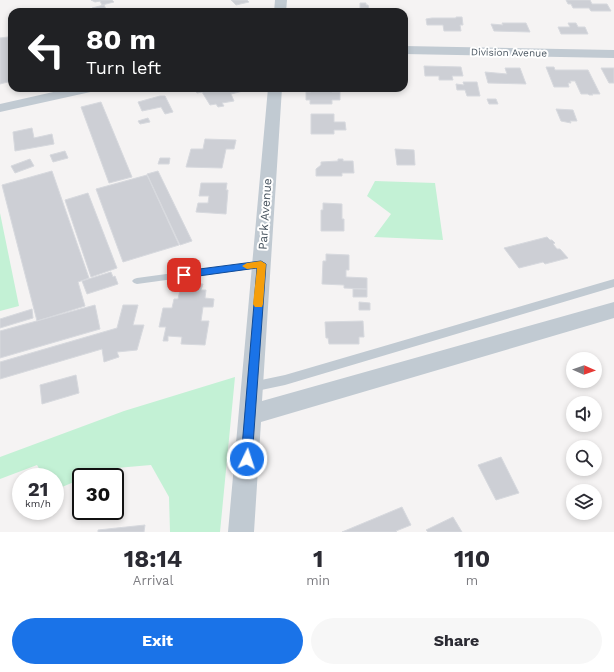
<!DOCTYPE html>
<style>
:root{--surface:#fff;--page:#f7f7f7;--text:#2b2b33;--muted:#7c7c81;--accent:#1a73e8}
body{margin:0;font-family:"Work Sans",sans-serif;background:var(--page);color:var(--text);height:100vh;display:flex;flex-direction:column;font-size:15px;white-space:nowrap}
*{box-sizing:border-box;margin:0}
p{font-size:13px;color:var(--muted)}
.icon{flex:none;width:22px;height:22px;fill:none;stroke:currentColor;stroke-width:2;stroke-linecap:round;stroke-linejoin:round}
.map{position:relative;height:532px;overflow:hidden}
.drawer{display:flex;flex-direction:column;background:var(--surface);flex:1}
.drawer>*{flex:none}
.banner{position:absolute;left:8px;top:8px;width:400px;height:84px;border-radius:12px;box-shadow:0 2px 6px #0003;background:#202124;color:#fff;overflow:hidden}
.needle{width:26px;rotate:92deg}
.controls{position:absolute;left:566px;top:352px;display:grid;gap:8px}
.controls a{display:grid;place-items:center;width:36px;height:36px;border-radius:50%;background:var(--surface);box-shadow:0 2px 6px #0003;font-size:20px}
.speed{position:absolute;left:12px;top:468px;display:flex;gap:8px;font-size:20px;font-weight:700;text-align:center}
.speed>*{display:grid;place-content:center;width:52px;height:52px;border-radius:50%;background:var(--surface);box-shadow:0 2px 6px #0003;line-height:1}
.speed small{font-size:10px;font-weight:400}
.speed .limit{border:2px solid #111;border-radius:6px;background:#fff;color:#111}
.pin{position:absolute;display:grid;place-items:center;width:34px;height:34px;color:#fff;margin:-17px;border-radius:8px;box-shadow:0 2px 6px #0006}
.me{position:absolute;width:44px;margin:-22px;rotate:4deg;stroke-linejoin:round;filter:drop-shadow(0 0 3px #0008)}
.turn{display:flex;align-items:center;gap:14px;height:84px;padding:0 12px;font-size:18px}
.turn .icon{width:52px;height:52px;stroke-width:2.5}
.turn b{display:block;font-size:28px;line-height:34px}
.eta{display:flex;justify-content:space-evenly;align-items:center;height:68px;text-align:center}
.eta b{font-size:24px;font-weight:700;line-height:28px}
.cta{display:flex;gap:8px;margin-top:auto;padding:8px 12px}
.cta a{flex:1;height:46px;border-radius:24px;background:var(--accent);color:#fff;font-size:16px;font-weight:700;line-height:46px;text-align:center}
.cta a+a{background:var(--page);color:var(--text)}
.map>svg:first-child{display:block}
.green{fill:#c3f1d5}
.building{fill:#cdcfd5;stroke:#d7d9de}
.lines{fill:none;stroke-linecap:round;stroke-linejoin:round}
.lane{fill:#c1cad2;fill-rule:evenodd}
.street{fill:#c1cad2;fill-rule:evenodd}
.route{fill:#1a73e8;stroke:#114b97}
.slow{fill:#f59e0b}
.labels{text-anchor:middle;stroke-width:4;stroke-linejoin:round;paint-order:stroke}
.far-street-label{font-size:10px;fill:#4a5661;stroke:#fff}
.street-label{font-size:12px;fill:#4a5661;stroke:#fff}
</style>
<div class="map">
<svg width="614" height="532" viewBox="0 0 614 532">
<rect width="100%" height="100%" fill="#f5f3f3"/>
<!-- green -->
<path class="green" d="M 375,181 L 435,183 L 443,240 L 374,237 L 391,214 L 367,196 Z
M 0,213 L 19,306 L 0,311 Z
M 235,377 L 220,532 L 170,532 L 169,497 L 151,465 L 105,469 L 85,477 L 81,477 L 81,479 L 55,490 L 55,477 L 44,477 L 37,465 L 0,479 L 0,457 L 124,411 Z"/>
<!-- building -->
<path class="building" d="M 91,0 L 112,0 L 114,2 L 102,5 L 100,1 L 95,2 Z
M 231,0 L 247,0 L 249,2 L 236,5 Z
M 566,0 L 590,0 L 592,4 L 607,4 L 611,11 L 591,11 L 589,8 L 573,8 L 571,4 L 568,4 Z
M 360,3 L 366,3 L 366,5 L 368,5 L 369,9 L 360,9 Z
M 104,5 L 107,11 L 94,12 L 92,8 Z
M 456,17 L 462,17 L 463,25 L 460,25 L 461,31 L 444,31 L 443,25 L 427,25 L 426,19 L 432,18 L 456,18 Z
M 502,23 L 526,23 L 530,32 L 494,31 L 491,24 L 503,25 Z
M 568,23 L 576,23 L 578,27 L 585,27 L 588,34 L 561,34 L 558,27 L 570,27 Z
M 8,37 L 12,54 L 12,81 L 0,84 L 0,38 Z
M 424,66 L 461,67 L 463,76 L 452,76 L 453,80 L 439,80 L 439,76 L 425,76 Z
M 546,67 L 554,67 L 555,70 L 588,70 L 600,94 L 592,94 L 593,95 L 589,95 L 588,94 L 581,94 L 575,81 L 570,81 L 571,83 L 568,83 L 569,87 L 554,87 Z
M 505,68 L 520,68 L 526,84 L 488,83 L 485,72 L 507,74 Z
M 601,68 L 614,68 L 614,83 L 609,83 Z
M 463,82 L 477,82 L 480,96 L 467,96 L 465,90 L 457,90 L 456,84 L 464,85 Z
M 194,88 L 241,88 L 243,91 L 231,94 L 234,101 L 222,103 L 224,106 L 218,107 L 216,104 L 210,105 L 202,92 L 197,93 Z
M 311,88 L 332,88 L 332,92 L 340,92 L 340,100 L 332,100 L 332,104 L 310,104 L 310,100 L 306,100 L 306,92 L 311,92 Z
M 160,96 L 165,96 L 173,112 L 165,114 L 161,107 L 142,111 L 138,102 Z
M 487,99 L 496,99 L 498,104 L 489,104 Z
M 101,102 L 132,177 L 109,183 L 81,107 Z
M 556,109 L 573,110 L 577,121 L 570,121 L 571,123 L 561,121 Z
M 311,114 L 334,114 L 334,122 L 345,122 L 346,130 L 334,130 L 334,134 L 311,134 Z
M 148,118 L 150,122 L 140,124 L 138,121 Z
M 32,128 L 34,138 L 52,134 L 54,144 L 15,151 L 13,132 Z
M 205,139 L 236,140 L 234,149 L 226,149 L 222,168 L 186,167 L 191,149 L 203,149 Z
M 395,149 L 414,150 L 415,165 L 397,165 Z
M 65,151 L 68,158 L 53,162 L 50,155 Z
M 160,158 L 170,158 L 169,164 L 158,164 Z
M 30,159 L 34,166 L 15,173 L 11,166 Z
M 338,159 L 343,159 L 343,161 L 353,161 L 354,173 L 342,173 L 342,176 L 316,176 L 316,169 L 321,165 L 321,162 L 338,161 Z
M 52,171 L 89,278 L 78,282 L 85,306 L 37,321 L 2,185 Z
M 158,171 L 192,241 L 180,245 L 147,174 Z
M 147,175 L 179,245 L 123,262 L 96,189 Z
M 201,183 L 227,183 L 226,190 L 228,190 L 226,214 L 196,212 L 198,203 L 208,203 L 209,196 L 199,196 Z
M 88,193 L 117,268 L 91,277 L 65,200 Z
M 323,203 L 342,204 L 342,219 L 344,219 L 344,231 L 321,231 L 321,210 L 323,210 Z
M 547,237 L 550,240 L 552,240 L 555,243 L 553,244 L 557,249 L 560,249 L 568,258 L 545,264 L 543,262 L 519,268 L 504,248 Z
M 326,254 L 349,255 L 349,270 L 346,270 L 346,277 L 367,278 L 367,289 L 344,288 L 344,285 L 322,284 L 323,261 L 326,261 Z
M 111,272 L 113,277 L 115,276 L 118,284 L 87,294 L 82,281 Z
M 184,283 L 203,284 L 201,290 L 206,290 L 205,298 L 214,299 L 213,307 L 203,307 L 201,321 L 209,321 L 205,345 L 181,344 L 182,337 L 168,336 L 168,341 L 163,341 L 166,327 L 159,327 L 163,308 L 172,308 L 174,299 L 178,299 L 180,290 L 183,290 Z
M 353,289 L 367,289 L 367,297 L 353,297 Z
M 359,302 L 370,303 L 370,310 L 359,310 Z
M 95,305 L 100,329 L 0,358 L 0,331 Z
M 123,305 L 138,305 L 133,325 L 144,325 L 137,350 L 117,352 L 119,357 L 104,362 L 102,349 L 0,379 L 0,362 L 117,328 Z
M 32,309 L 33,318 L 0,328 L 0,319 Z
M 363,321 L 364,337 L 359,337 L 359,344 L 329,344 L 328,338 L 326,338 L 325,322 Z
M 76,375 L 79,393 L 42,404 L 40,385 Z
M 501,457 L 519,493 L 496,500 L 478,465 Z
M 402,507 L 411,525 L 396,531 L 397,532 L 342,532 Z
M 453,517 L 462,532 L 428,532 L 426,530 Z
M 145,525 L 144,532 L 98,532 L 98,530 Z"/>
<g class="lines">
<!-- lane -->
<path class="lane" d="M 261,261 L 265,264 L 261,267 L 137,284 L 134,283 L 132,281 L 134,279 L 137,278 Z
M 614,279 L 614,287 L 285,385 L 252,392 L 248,390 L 247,387 L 248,384 L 252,382 L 285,375 Z"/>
<!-- street -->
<path class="street" d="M 275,0 L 287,0 L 286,12 L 274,12 Z
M 404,46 L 614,50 L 614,58 L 404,54 Z
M 71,88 L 97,88 L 95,91 L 0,112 L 0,104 Z
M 268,88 L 282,88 L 262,401 L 614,302 L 614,318 L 261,422 L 254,532 L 228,532 Z"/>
</g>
<!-- route -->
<path class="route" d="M 261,261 L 266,264 L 252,459 L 251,463 L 247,464 L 242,463 L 241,459 L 257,268 L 184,278 L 179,275 L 184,271 Z"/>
<!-- slow -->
<path class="slow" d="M 261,261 L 266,264 L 263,304 L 262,307 L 255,307 L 253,304 L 257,268 L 247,269 L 242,266 L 247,263 Z"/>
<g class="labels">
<!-- far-street labels -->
<g class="far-street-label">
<text transform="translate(509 52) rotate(1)" y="4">Division Avenue</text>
</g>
<!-- street labels -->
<g class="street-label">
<text transform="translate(265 214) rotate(-86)" y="4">Park Avenue</text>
</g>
</g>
</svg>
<div class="controls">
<a><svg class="needle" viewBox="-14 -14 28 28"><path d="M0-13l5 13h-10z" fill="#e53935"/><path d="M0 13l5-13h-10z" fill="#7c7c81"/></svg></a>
<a><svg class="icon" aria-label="sound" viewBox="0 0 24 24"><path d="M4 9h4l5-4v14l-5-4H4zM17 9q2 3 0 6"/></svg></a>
<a><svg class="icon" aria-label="search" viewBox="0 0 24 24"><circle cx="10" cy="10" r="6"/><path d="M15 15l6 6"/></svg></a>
<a><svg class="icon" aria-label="layers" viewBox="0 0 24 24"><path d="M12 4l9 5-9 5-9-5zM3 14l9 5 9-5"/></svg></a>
</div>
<div class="speed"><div>21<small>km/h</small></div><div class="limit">30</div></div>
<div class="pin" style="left:184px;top:275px;background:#d93025"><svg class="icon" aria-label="arrive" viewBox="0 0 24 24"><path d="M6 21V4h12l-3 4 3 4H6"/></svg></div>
<svg class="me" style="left:247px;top:459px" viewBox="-20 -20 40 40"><circle r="17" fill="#1a73e8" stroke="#fff" stroke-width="3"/><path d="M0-11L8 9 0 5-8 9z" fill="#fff"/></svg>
<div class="banner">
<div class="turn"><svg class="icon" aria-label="left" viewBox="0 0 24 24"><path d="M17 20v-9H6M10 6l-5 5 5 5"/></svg><div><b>80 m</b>Turn left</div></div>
</div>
</div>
<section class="drawer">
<div class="eta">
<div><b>18:14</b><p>Arrival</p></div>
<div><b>1</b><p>min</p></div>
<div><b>110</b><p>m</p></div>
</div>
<div class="cta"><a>Exit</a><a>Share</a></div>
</section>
